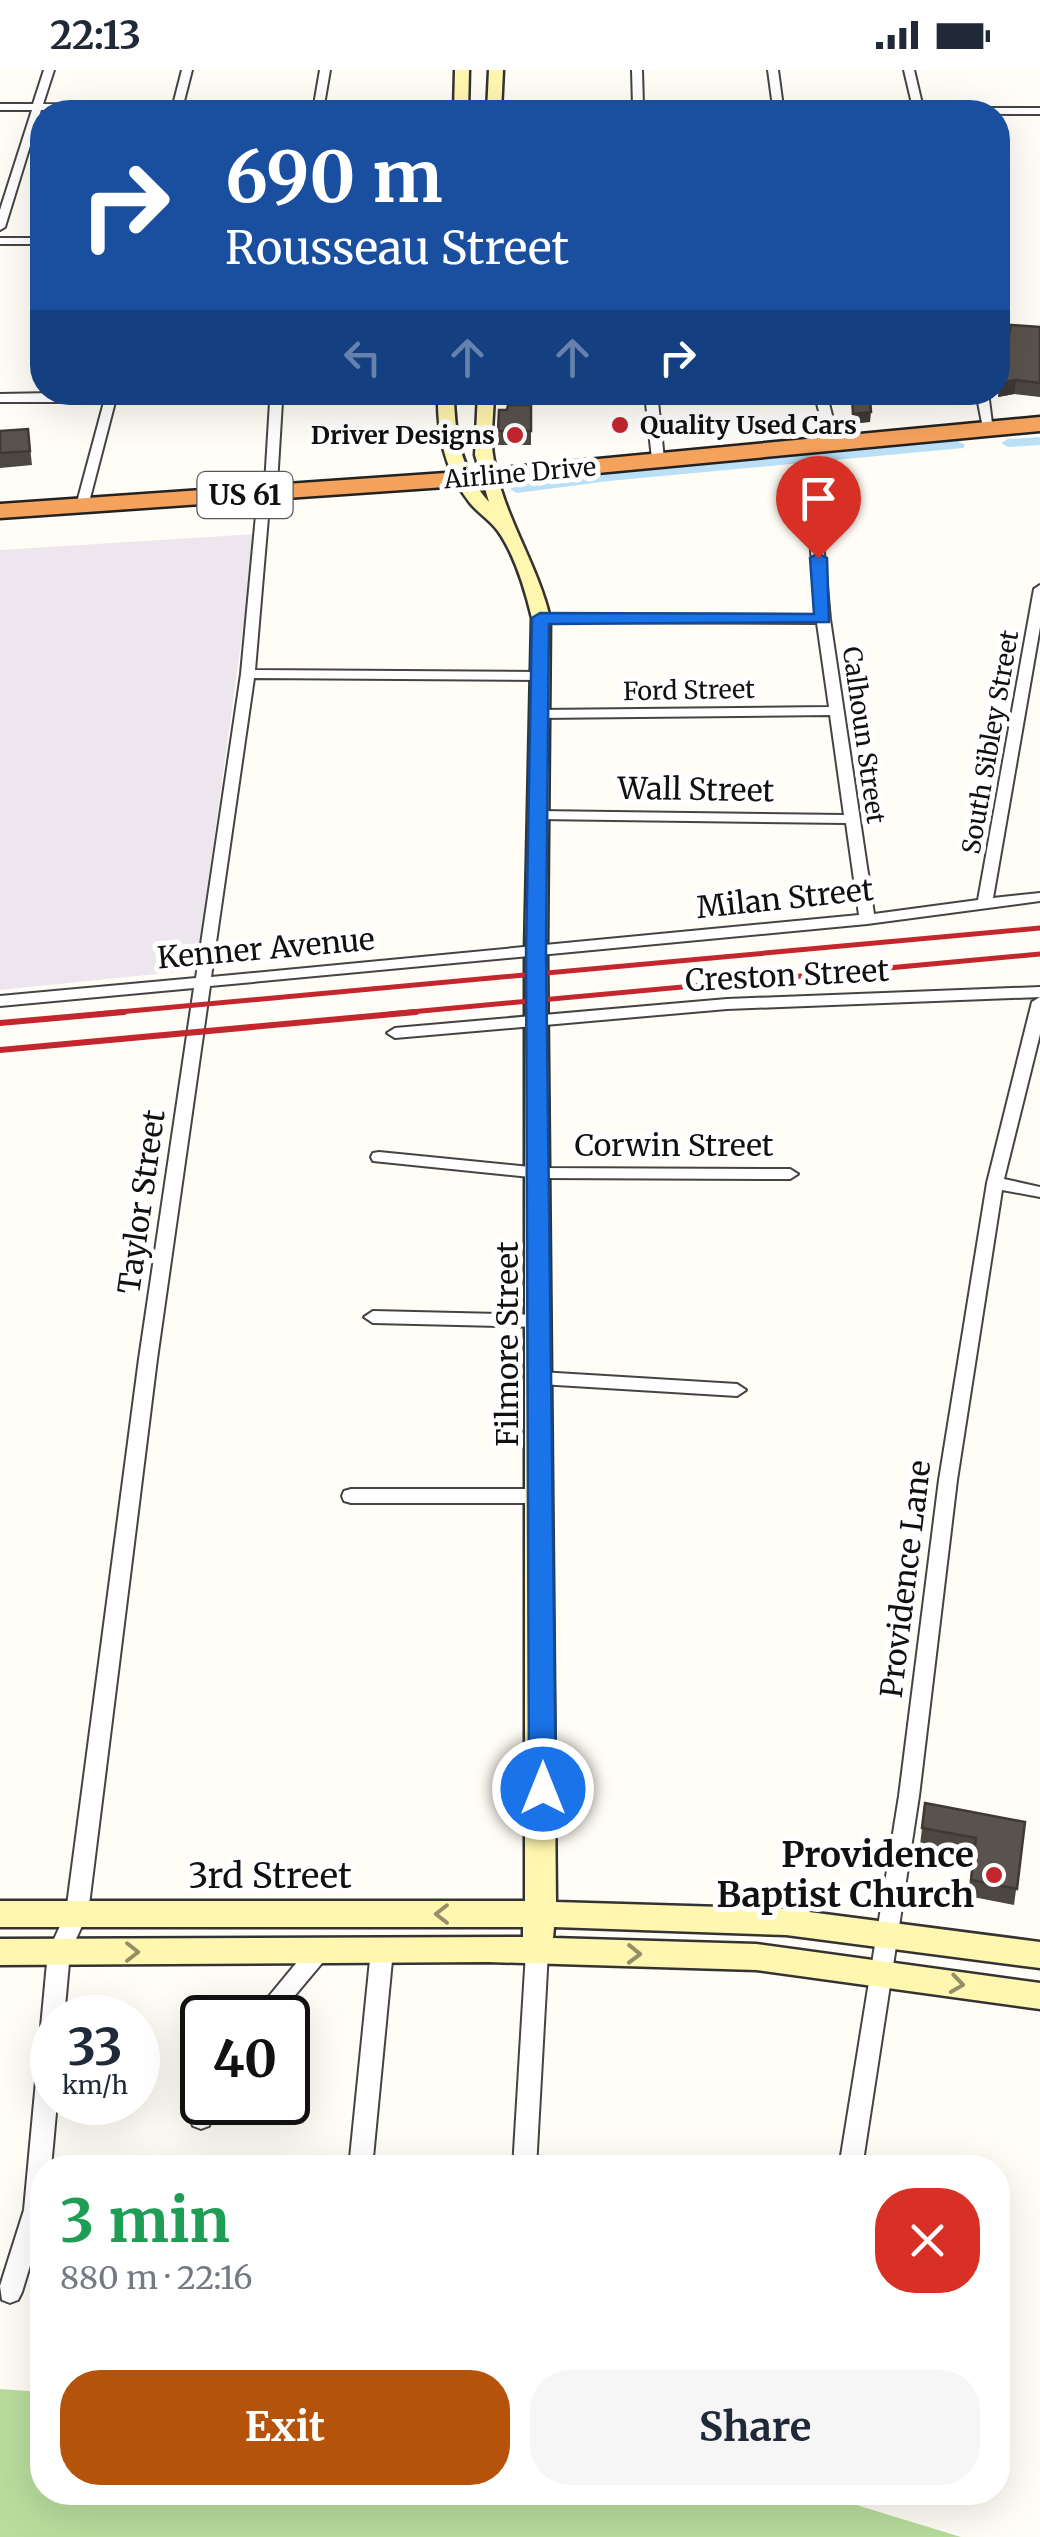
<!DOCTYPE html>
<meta charset="utf-8">
<style>
:root{--surface:#fff;--page:#f6f6f7;--text:#1f2937;--muted:#747a83;--accent:#b45309}
body{margin:0;font-family:Merriweather,serif;background:var(--page);color:var(--text);height:100vh;display:flex;flex-direction:column;font-size:38px;white-space:nowrap}
*{box-sizing:border-box;margin:0}
p{font-size:32px;color:var(--muted)}
.icon{flex:none;width:55px;height:55px;fill:none;stroke:currentColor;stroke-width:2;stroke-linecap:round;stroke-linejoin:round}
.map{position:relative;flex:1;overflow:hidden}
.drawer{position:absolute;left:30px;top:2085px;width:980px;height:350px;display:flex;flex-direction:column;background:var(--surface);border-radius:40px;box-shadow:0 10px 40px #0002}
.drawer>*{flex:none}
.top-card{position:absolute;left:30px;top:30px;width:980px;height:305px;border-radius:40px;box-shadow:0 10px 40px #0002;background:#1a4fa0;color:#fff;overflow:hidden}
.speed{position:absolute;left:30px;top:1925px;display:flex;gap:20px;font-size:50px;font-weight:700;text-align:center}
.speed>*{display:grid;place-content:center;width:130px;height:130px;border-radius:50%;background:var(--surface);box-shadow:0 10px 40px #0002;line-height:1}
.speed small{font-size:25px;font-weight:400}
.speed .limit{border:5px solid #111;border-radius:15px;background:#fff;color:#111}
.pin{position:absolute;display:grid;place-items:center;width:85px;height:85px;color:#fff;margin:-102px -42px;border-radius:50% 50% 50% 0;rotate:-45deg;box-shadow:0 0 10px #0007}
.pin .icon{rotate:45deg}
.me{position:absolute;width:110px;margin:-55px;rotate:0deg;stroke-linejoin:round;filter:drop-shadow(0 0 8px #0008)}
.turn{display:flex;align-items:center;gap:35px;height:210px;padding:0 30px;font-size:45px}
.turn .icon{width:130px;height:130px;stroke-width:2.5}
.turn b{display:block;font-size:70px;line-height:85px}
.lanes{display:flex;align-items:center;height:95px;padding:0 30px;background:#0003;justify-content:center;gap:50px;direction:ltr}
.lanes .off{opacity:.35}
.round{display:grid;place-items:center;flex:none;width:105px;height:105px;border-radius:40px;background:var(--page)}
.head{display:flex;align-items:center;justify-content:space-between;height:170px;padding:0 30px}
h1{font-size:60px;font-weight:700;line-height:75px;color:#1e9e55}
.cta{display:flex;gap:20px;margin-top:auto;padding:20px 30px}
.cta a{flex:1;height:115px;border-radius:40px;background:var(--accent);color:#fff;font-size:40px;font-weight:700;line-height:115px;text-align:center}
.cta a+a{background:var(--page);color:var(--text)}
.status{display:flex;justify-content:space-between;align-items:center;height:70px;padding:0 50px;background:var(--surface);direction:ltr}
.status svg{height:28px;fill:currentColor}
.map>svg:first-child{display:block}
.industrial{fill:#eee6ef}
.forest{fill:#b9dc9c}
.lines{fill:none;stroke-linecap:round;stroke-linejoin:round}
.canal{fill:#b9e0f7;fill-rule:evenodd}
.street-casing{stroke:#444;stroke-width:4}
.secondary-casing{stroke:#333;stroke-width:5}
.highway-casing{stroke:#222;stroke-width:5}
.street{fill:#fff;fill-rule:evenodd}
.secondary{fill:#fff6b0;fill-rule:evenodd}
.highway{fill:#f5a25d;fill-rule:evenodd}
.rail-far1{stroke:#c4262e;stroke-width:5}
.rail{stroke:#c4262e;stroke-width:6}
.wall{fill:#4d4742}
.shaded-wall{fill:#3f3936}
.building{fill:#5a524d;stroke:#3f3936;stroke-width:2.5}
.oneway{stroke:#948f68}
.route{fill:#1a73e8;stroke:#114b97;stroke-width:2.5}
.poi-dot{fill:#c4262e;stroke:#fff;stroke-width:4}
.labels{text-anchor:middle;stroke-width:10;stroke-linejoin:round;paint-order:stroke}
.far-poi-label{font-size:25px;font-weight:bold;fill:#111;stroke:#fff;text-anchor:start}
.far-street-label{font-size:25px;fill:#111;stroke:#fff}
.shield{fill:#fff;stroke:#585858;stroke-width:2.5}
.shield-label{font-size:28px;font-weight:bold;fill:#111}
.street-label{font-size:30px;fill:#111;stroke:#fff}
.near-poi-label{font-size:35px;font-weight:bold;fill:#111;stroke:#fff;text-anchor:end}
.near-street-label{font-size:35px;fill:#111;stroke:#fff}
</style>
<div class="status"><b>22:13</b><svg viewBox="0 0 49 12"><path d="M0 12V9h3v3zM5 12V6h3v6zM10 12V3h3v9zM15 12V0h3v12zM26 1h20v11H26zM47 4h2v5h-2z"/></svg></div>
<div class="map">
<svg width="1040" height="2467" viewBox="0 0 1040 2467">
<rect width="100%" height="100%" fill="#fffdf5"/>
<!-- industrial -->
<path class="industrial" d="M 256,464 L 196,900 L 0,920 L 0,480 Z"/>
<!-- forest -->
<path class="forest" d="M 0,2319 L 42,2322 L 42,2422 L 814,2422 L 961,2467 L 0,2467 Z"/>
<g class="lines">
<!-- canal -->
<path class="canal" d="M 1040,367 L 1040,375 L 1008,377 L 1001,373 L 1008,369 Z
M 958,371 L 965,375 L 963,378 L 609,411 L 517,423 L 510,419 L 517,415 L 609,403 Z"/>
<defs>
<path id="street" d="M 44,0 L 54,0 L 43,34 L 173,35 L 182,0 L 192,0 L 183,35 L 314,35 L 320,0 L 330,0 L 324,35 L 633,36 L 632,0 L 642,0 L 643,36 L 773,37 L 768,0 L 778,0 L 783,37 L 913,38 L 904,0 L 914,0 L 923,38 L 1040,38 L 1040,44 L 41,40 L 5,157 L 0,160 L 0,140 L 32,40 L 0,40 L 0,34 L 33,34 Z
M 0,168 L 42,168 L 42,174 L 0,174 Z
M 106,322 L 645,325 L 645,322 L 657,322 L 664,389 L 658,393 L 652,389 L 646,333 L 282,332 L 277,414 L 270,424 L 255,600 L 540,602 L 547,606 L 540,610 L 254,608 L 211,907 L 859,845 L 846,753 L 538,749 L 531,745 L 538,741 L 844,745 L 830,645 L 539,648 L 532,644 L 539,640 L 829,637 L 817,553 L 541,552 L 534,548 L 541,544 L 816,545 L 807,428 L 813,424 L 819,428 L 830,549 L 874,844 L 978,830 L 1034,519 L 1040,515 L 1040,557 L 993,828 L 1040,823 L 1040,831 L 867,854 L 210,916 L 157,1289 L 88,1843 L 70,1882 L 64,1948 L 52,1948 L 52,2032 L 57,2032 L 51,2098 L 42,2098 L 42,2156 L 22,2222 L 18,2230 L 10,2233 L 2,2230 L 0,2216 L 24,2140 L 48,1882 L 66,1843 L 139,1289 L 194,918 L 0,936 L 0,926 L 196,908 L 241,604 L 258,424 L 265,414 L 270,332 L 115,332 L 88,436 L 82,440 L 76,436 L 104,332 L 0,332 L 0,324 Z
M 814,322 L 826,322 L 839,372 L 837,375 L 827,372 Z
M 976,322 L 988,322 L 993,361 L 983,358 Z
M 1040,917 L 1040,927 L 727,939 L 395,968 L 387,963 L 395,958 L 727,929 Z
M 1040,927 L 1040,964 L 1004,1109 L 1040,1117 L 1040,1127 L 1002,1120 L 957,1410 L 919,1726 L 862,2098 L 839,2098 L 899,1726 L 939,1410 L 987,1113 L 1032,932 Z
M 379,1082 L 540,1098 L 790,1099 L 798,1104 L 790,1109 L 540,1108 L 373,1091 L 371,1087 L 373,1083 Z
M 373,1241 L 541,1245 L 550,1251 L 541,1257 L 373,1253 L 364,1247 Z
M 540,1302 L 737,1314 L 746,1320 L 737,1326 L 540,1314 L 531,1308 Z
M 351,1419 L 540,1419 L 547,1421 L 549,1426 L 547,1431 L 540,1433 L 351,1433 L 344,1431 L 342,1426 L 344,1421 Z
M 320,1871 L 328,1874 L 331,1880 L 328,1886 L 276,1948 L 251,1948 L 312,1874 Z
M 382,1871 L 390,1874 L 393,1880 L 372,2098 L 349,2098 L 371,1880 L 374,1874 Z
M 537,1873 L 545,1876 L 548,1882 L 536,2098 L 513,2098 L 526,1882 L 529,1876 Z
M 202,1993 L 202,2032 L 211,2032 L 212,2049 L 209,2056 L 201,2059 L 193,2056 C 185,2037 183,2014 194,1996 Z"/>
<path id="secondary" d="M 455,0 L 469,0 L 468,42 L 454,42 Z
M 489,0 L 503,0 L 501,42 L 487,42 Z
M 438,322 L 454,322 C 454,363 461,401 489,432 L 475,385 L 478,322 L 494,322 C 494,343 490,366 493,385 C 501,443 537,492 550,548 L 547,882 L 556,1832 L 786,1839 L 1040,1872 L 1040,1898 L 786,1865 L 554,1857 L 553,1868 L 756,1874 L 1040,1913 L 1040,1939 L 756,1900 L 488,1892 L 0,1895 L 0,1869 L 523,1867 L 523,1857 L 0,1857 L 0,1831 L 525,1831 L 525,882 L 532,548 C 525,519 515,485 498,461 C 490,450 478,443 470,433 C 444,400 437,363 438,322 Z"/>
<path id="highway" d="M 1040,347 L 1040,361 L 460,416 L 0,448 L 0,434 L 460,402 Z"/>
</defs>
<!-- street casing -->
<use href="#street" class="street-casing"/>
<!-- secondary casing -->
<use href="#secondary" class="secondary-casing"/>
<!-- highway casing -->
<use href="#highway" class="highway-casing"/>
<!-- street -->
<use href="#street" class="street"/>
<!-- secondary -->
<use href="#secondary" class="secondary"/>
<!-- highway -->
<use href="#highway" class="highway"/>
<!-- rail-far1 -->
<path class="rail-far1" d="M 97,944 L 1040,858
M 389,944 L 1040,884"/>
<!-- rail -->
<path class="rail" d="M 0,953 L 124,942
M 0,980 L 416,942"/>
</g>
<!-- wall -->
<path class="wall" d="M 1040,257 L 1040,327 L 1014,324 L 998,327 L 1000,313 Z
M 912,322 L 929,322 L 928,332 L 914,332 Z
M 531,335 L 531,375 L 498,375 L 499,340 L 507,340 Z
M 28,359 L 32,395 L 0,398 L 0,361 Z
M 925,1733 L 1025,1752 L 1014,1835 L 968,1826 L 973,1784 L 920,1775 Z"/>
<!-- shaded-wall -->
<path class="shaded-wall" d="M 1016,310 L 1014,324 L 998,327 L 1000,313 Z
M 871,342 L 870,352 L 852,354 L 853,344 Z"/>
<!-- building -->
<path class="building" d="M 1011,255 L 1040,257 L 1040,313 L 1016,310 L 1000,313 Z
M 852,327 L 870,328 L 871,342 L 853,344 Z
M 508,335 L 531,335 L 531,361 L 498,361 L 499,340 L 507,340 Z
M 28,359 L 30,381 L 0,383 L 0,361 Z
M 925,1733 L 1025,1752 L 1017,1819 L 971,1810 L 976,1768 L 922,1758 Z"/>
<!-- one-way arrows -->
<defs><path id="oneway-chevron" d="M-2-3.5L2.5 0L-2 3.5" fill="none" stroke-width="1.6" stroke-linecap="round" stroke-linejoin="round" transform="scale(2.5)"/></defs>
<g class="oneway">
<use href="#oneway-chevron" transform="translate(442 1844) rotate(-180)"/>
<use href="#oneway-chevron" transform="translate(132 1882)"/>
<use href="#oneway-chevron" transform="translate(634 1884) rotate(1)"/>
<use href="#oneway-chevron" transform="translate(957 1914) rotate(8)"/>
</g>
<!-- route -->
<path class="route" d="M 818,483 L 827,488 L 829,552 L 549,554 L 546,882 L 556,1719 L 552,1727 L 543,1730 L 533,1727 L 529,1719 L 526,882 L 532,548 L 540,543 L 814,544 L 810,488 Z"/>
<!-- markers -->
<g class="poi-dot">
<circle cx="620" cy="355" r="10"/>
<circle cx="515" cy="365" r="10"/>
<circle cx="994" cy="1805" r="10"/>
</g>
<g class="labels">
<!-- far-poi labels -->
<g class="far-poi-label">
<text x="640" y="364">Quality Used Cars</text>
<text x="495" y="374" text-anchor="end">Driver Designs</text>
</g>
<!-- far-street labels -->
<g class="far-street-label">
<text transform="translate(520 403) rotate(-5)" y="9">Airline Drive</text>
<text transform="translate(689 620) rotate(-1)" y="9">Ford Street</text>
<text transform="translate(864 665) rotate(82)" y="9">Calhoun Street</text>
<text transform="translate(990 672) rotate(-80)" y="9">South Sibley Street</text>
</g>
<!-- shield labels -->
<rect class="shield" x="197.5" y="402" width="95" height="46" rx="8"/>
<g class="shield-label">
<text x="245" y="435">US 61</text>
</g>
<!-- street labels -->
<g class="street-label">
<text transform="translate(696 720) rotate(1)" y="10">Wall Street</text>
<text transform="translate(785 829) rotate(-6)" y="10">Milan Street</text>
<text transform="translate(266 879) rotate(-5)" y="10">Kenner Avenue</text>
<text transform="translate(787 906) rotate(-3)" y="10">Creston Street</text>
<text x="674" y="1086">Corwin Street</text>
<text transform="translate(142 1132) rotate(-82)" y="10">Taylor Street</text>
<text transform="translate(508 1274) rotate(-90)" y="10">Filmore Street</text>
<text transform="translate(906 1509) rotate(-83)" y="10">Providence Lane</text>
</g>
<!-- near-poi labels -->
<g class="near-poi-label">
<text x="974" y="1797">Providence<tspan x="974" dy="40">Baptist Church</tspan></text>
</g>
<!-- near-street labels -->
<g class="near-street-label">
<text x="270" y="1818">3rd Street</text>
</g>
</g>
</svg>
<div class="speed"><div>33<small>km/h</small></div><div class="limit">40</div></div>
<div class="pin" style="left:818px;top:488px;background:#d93025"><svg class="icon" aria-label="arrive" viewBox="0 0 24 24"><path d="M6 21V4h12l-3 4 3 4H6"/></svg></div>
<svg class="me" style="left:543px;top:1719px" viewBox="-20 -20 40 40"><circle r="17" fill="#1a73e8" stroke="#fff" stroke-width="3"/><path d="M0-11L8 9 0 5-8 9z" fill="#fff"/></svg>
<div class="top-card">
<div class="turn"><svg class="icon" aria-label="right" viewBox="0 0 24 24"><path d="M7 20v-9h11M14 6l5 5-5 5"/></svg><div><b>690 m</b>Rousseau Street</div></div>
<div class="lanes"><svg class="icon off" aria-label="left" viewBox="0 0 24 24"><path d="M17 20v-9H6M10 6l-5 5 5 5"/></svg><svg class="icon off" aria-label="ahead" viewBox="0 0 24 24"><path d="M12 20V5M6 11l6-6 6 6"/></svg><svg class="icon off" aria-label="ahead" viewBox="0 0 24 24"><path d="M12 20V5M6 11l6-6 6 6"/></svg><svg class="icon" aria-label="right" viewBox="0 0 24 24"><path d="M7 20v-9h11M14 6l5 5-5 5"/></svg></div>
</div>
<section class="drawer">
<div class="head"><div><h1>3 min</h1><p>880 m · 22:16</p></div><a class="round" style="background:#d93025;color:#fff"><svg class="icon" aria-label="close" viewBox="0 0 24 24"><path d="M6 6l12 12M18 6L6 18"/></svg></a></div>
<div class="cta"><a>Exit</a><a>Share</a></div>
</section>
</div>
